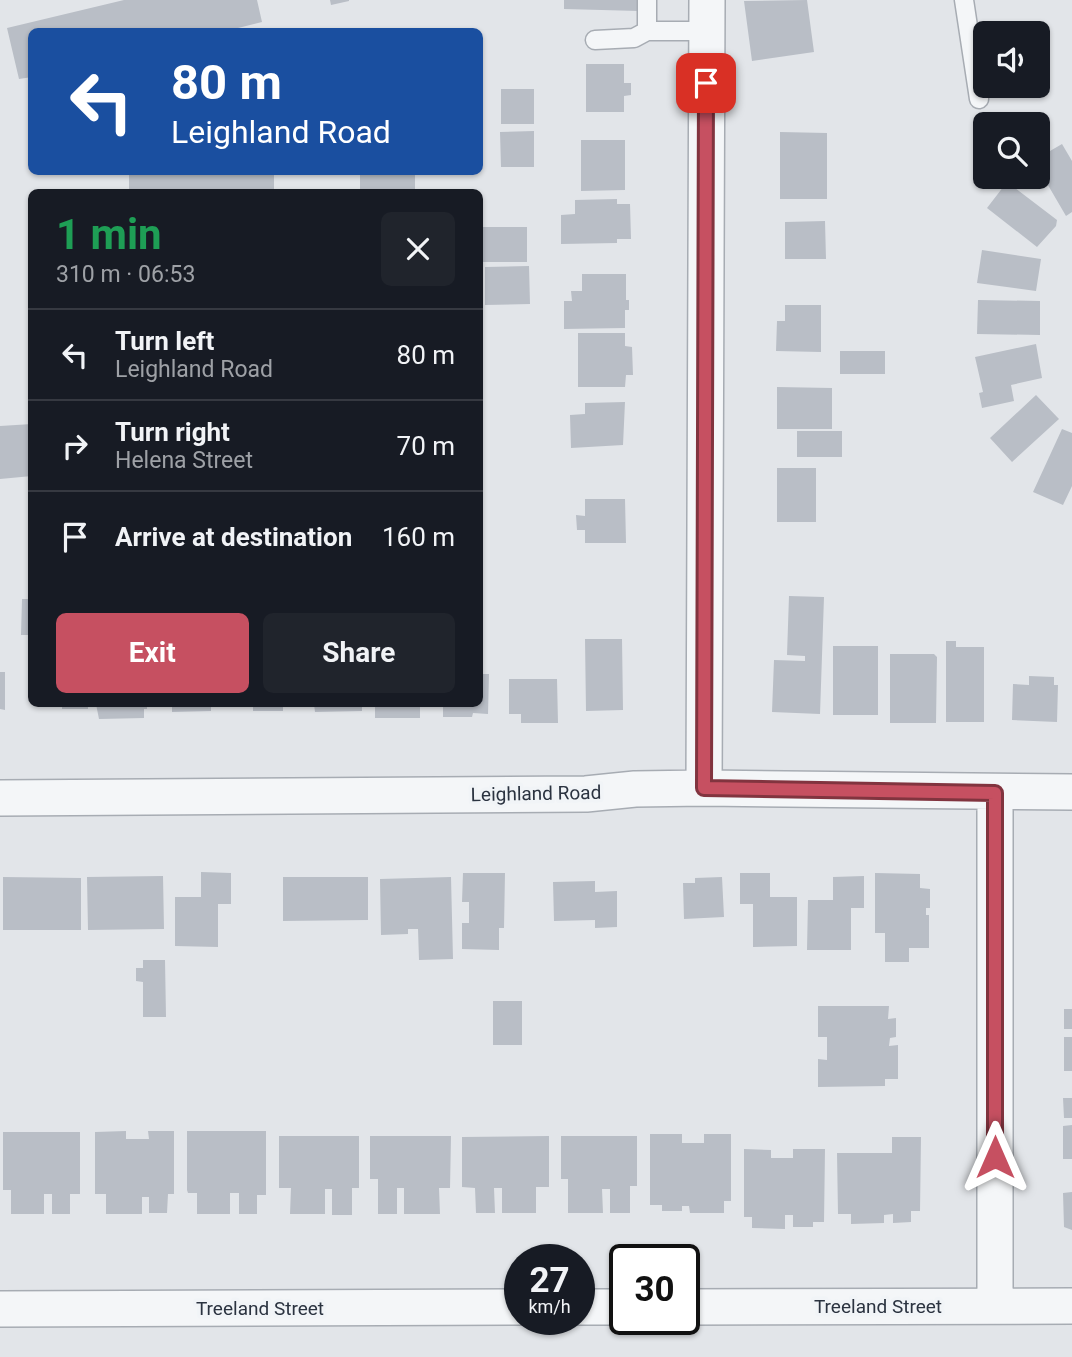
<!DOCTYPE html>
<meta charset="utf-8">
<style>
:root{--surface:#171b24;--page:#20242c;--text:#f1f3f6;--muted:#9ea1a6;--line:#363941;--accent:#c65061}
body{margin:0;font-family:Roboto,sans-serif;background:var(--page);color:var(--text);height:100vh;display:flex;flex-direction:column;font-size:26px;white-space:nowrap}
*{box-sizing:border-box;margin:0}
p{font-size:23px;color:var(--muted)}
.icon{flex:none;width:38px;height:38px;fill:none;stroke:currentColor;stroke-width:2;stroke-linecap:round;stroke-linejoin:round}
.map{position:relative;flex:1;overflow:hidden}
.sheet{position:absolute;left:28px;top:189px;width:455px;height:518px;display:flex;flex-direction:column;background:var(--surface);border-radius:10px;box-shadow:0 2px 5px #0004}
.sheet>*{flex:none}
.guide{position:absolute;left:28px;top:28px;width:455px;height:147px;border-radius:10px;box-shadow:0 2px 5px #0004;background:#1a4fa0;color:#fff;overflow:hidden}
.tools{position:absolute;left:973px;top:21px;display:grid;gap:14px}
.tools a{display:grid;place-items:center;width:77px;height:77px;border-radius:10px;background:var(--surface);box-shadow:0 2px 5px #0004;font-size:35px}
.speed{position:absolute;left:504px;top:1244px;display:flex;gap:14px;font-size:35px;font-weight:700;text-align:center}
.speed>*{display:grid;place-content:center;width:91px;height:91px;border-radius:50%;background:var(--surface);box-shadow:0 2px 5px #0004;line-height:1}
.speed small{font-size:18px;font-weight:400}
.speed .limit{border:4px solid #111;border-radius:10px;background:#fff;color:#111}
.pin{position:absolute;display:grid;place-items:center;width:60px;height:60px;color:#fff;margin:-30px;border-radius:14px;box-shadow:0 4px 10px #0006}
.me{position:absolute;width:77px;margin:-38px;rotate:0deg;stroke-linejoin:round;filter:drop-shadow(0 0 5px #0008)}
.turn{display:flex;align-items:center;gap:24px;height:147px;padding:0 28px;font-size:32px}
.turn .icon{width:91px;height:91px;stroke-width:2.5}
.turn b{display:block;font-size:49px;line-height:60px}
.round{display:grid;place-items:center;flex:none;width:74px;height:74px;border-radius:10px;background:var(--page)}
.overview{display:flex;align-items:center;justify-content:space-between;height:119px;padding:0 28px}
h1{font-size:42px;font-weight:700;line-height:52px;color:#1e9e55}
.cta{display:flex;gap:14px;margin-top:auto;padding:14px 28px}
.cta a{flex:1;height:80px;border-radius:10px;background:var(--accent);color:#fff;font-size:28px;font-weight:700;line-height:80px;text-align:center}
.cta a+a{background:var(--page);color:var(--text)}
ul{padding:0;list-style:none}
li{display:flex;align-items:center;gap:21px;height:91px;padding:0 28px;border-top:2px solid var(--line)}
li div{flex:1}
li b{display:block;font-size:26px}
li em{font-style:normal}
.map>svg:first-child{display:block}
.building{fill:#b9bec6}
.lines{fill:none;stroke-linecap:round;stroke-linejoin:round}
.lane-casing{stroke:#a7acb3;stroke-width:21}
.street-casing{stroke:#a7acb3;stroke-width:38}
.lane{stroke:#f4f6f8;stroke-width:18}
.street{stroke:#f4f6f8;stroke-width:35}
.route-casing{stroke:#81343f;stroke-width:18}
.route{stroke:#c65061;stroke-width:12}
.labels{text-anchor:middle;stroke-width:7;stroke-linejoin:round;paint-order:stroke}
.street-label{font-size:19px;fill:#2b3340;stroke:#f1f4f7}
</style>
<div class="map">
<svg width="1072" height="1357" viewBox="0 0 1072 1357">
<rect width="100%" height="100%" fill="#e2e5e9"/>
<!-- building -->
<path class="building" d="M 124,0 L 257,0 L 262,22 L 222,32 L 32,32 L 32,77 L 19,79 L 7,28 Z
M 330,0 L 349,0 L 349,1 L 331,5 Z
M 564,0 L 639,0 L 639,11 L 564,9 Z
M 807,0 L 814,52 L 752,61 L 744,1 Z
M 586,64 L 624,64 L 624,83 L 631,83 L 631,95 L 624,96 L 624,112 L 586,112 Z
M 501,89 L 534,89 L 534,124 L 501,124 Z
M 534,131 L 534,167 L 501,167 L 500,132 Z
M 780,132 L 827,133 L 827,199 L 780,199 Z
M 581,140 L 625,140 L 625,190 L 581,191 Z
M 1062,144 L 1072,161 L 1072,212 L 1066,216 L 1038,168 L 1038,158 Z
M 129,172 L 274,172 L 274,192 L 129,192 Z
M 360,172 L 415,172 L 415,192 L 360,192 Z
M 1007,182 L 1057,220 L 1056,226 L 1037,247 L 987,208 Z
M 617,199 L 617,204 L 630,204 L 631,239 L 617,239 L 617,243 L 561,244 L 561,215 L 575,214 L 575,200 Z
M 825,221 L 826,259 L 785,259 L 785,222 Z
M 482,227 L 527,227 L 527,262 L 482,262 Z
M 982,250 L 1041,259 L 1036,291 L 977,283 Z
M 529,266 L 530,304 L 485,305 L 485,267 Z
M 582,274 L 626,274 L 626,300 L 629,300 L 629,310 L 625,310 L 625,328 L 564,329 L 564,301 L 572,301 L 571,291 L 582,291 Z
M 978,300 L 1040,301 L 1040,335 L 977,334 Z
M 785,305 L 821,305 L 821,352 L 776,351 L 777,321 L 785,321 Z
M 578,333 L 625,333 L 625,346 L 632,347 L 633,375 L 626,375 L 625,387 L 578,387 Z
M 1036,344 L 1042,378 L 1011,385 L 1014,401 L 982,408 L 979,393 L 983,392 L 975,357 Z
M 840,351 L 885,351 L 885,374 L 840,374 Z
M 777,387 L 832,388 L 832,429 L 777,429 Z
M 1036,395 L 1059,419 L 1012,462 L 990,438 Z
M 625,402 L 623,445 L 571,448 L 570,415 L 585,414 L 585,403 Z
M 32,424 L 32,476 L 0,479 L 0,426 Z
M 1062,429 L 1072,433 L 1072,486 L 1063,505 L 1033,492 Z
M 797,431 L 842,431 L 842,457 L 797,457 Z
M 777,468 L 816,468 L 816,522 L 777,522 Z
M 585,499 L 625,499 L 626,543 L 585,543 L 585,530 L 577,530 L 576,515 L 585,516 Z
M 789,596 L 824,597 L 820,714 L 772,712 L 774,660 L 805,661 L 805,656 L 787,655 Z
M 22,599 L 32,599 L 32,635 L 21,635 Z
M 585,639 L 622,639 L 623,710 L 586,711 Z
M 946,641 L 956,641 L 956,647 L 984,647 L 984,722 L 946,722 Z
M 833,646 L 878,646 L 878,715 L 833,715 Z
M 890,654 L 934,654 L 937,657 L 936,723 L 890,723 Z
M 0,672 L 5,672 L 5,710 L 0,709 Z
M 480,674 L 489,674 L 488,714 L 473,713 L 472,717 L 443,717 L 443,704 L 480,704 Z
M 1029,676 L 1054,677 L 1054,685 L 1058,685 L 1057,722 L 1012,720 L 1013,684 L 1029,685 Z
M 509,679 L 557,679 L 558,723 L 521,723 L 521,714 L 509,714 Z
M 62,704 L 88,704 L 88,709 L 62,709 Z
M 96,704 L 147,704 L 147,709 L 144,709 L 144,718 L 99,719 Z
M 172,704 L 211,704 L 211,711 L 172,712 Z
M 253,704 L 283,704 L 283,711 L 253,711 Z
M 314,704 L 362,704 L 362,711 L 315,712 Z
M 375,704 L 420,704 L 420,718 L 375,718 Z
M 201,872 L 231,873 L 231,904 L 218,904 L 218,947 L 175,946 L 175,897 L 201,897 Z
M 463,873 L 505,873 L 504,928 L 499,928 L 499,950 L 462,949 L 462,923 L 469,923 L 469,902 L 462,902 Z
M 740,873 L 770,873 L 770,897 L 797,897 L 797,946 L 753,947 L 753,904 L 740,904 Z
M 875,873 L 920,874 L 920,888 L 930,889 L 930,908 L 926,908 L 926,915 L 929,915 L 929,948 L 909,948 L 909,962 L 885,962 L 885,933 L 875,933 Z
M 163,876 L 164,929 L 88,930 L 87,877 Z
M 864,876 L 864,908 L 851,908 L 851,950 L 807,950 L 808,900 L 833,900 L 833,877 Z
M 3,877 L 81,878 L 81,930 L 3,930 Z
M 283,877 L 368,877 L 368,920 L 283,921 Z
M 451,877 L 453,959 L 419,960 L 418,929 L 408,929 L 408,934 L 381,935 L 380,879 Z
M 722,877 L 724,917 L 684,919 L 683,883 L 695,883 L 695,878 Z
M 595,881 L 595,892 L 617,891 L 617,927 L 595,928 L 595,920 L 554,921 L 553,882 Z
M 143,960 L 165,960 L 166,1017 L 143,1017 L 143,982 L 136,981 L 136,968 L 143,968 Z
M 493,1001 L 522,1001 L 522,1045 L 493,1045 Z
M 818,1006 L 889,1006 L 888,1019 L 896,1018 L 896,1037 L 890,1038 L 889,1046 L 898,1045 L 898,1079 L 885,1079 L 885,1086 L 818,1087 L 818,1059 L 827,1060 L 827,1037 L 818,1037 Z
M 1064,1009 L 1072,1009 L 1072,1029 L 1064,1029 Z
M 1064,1037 L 1072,1037 L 1072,1071 L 1064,1071 Z
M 1063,1098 L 1072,1098 L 1072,1118 L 1064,1118 Z
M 1072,1125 L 1072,1159 L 1063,1159 L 1063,1126 Z
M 126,1131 L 126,1139 L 149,1139 L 148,1131 L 174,1131 L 174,1194 L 168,1194 L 167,1213 L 149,1213 L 149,1197 L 142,1197 L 142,1214 L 106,1214 L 106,1194 L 95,1194 L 95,1132 Z
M 187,1131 L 266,1131 L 266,1195 L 257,1195 L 257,1214 L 239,1214 L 239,1193 L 230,1193 L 230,1214 L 197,1214 L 197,1193 L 188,1193 L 187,1190 Z
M 3,1132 L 80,1132 L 80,1194 L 70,1194 L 70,1214 L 52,1214 L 52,1194 L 44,1194 L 44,1214 L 11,1214 L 11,1190 L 3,1190 Z
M 650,1134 L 682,1134 L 682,1143 L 704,1143 L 704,1134 L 731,1134 L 731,1201 L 724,1201 L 724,1213 L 690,1213 L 689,1206 L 682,1206 L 682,1211 L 662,1211 L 662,1205 L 650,1205 Z
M 279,1136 L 359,1136 L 359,1188 L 352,1188 L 352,1215 L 332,1215 L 332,1189 L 325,1189 L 325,1214 L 290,1214 L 291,1188 L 279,1188 Z
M 370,1136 L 451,1136 L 450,1188 L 439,1188 L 440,1214 L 404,1214 L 404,1188 L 397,1188 L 397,1214 L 378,1214 L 378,1179 L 370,1179 Z
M 549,1136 L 549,1187 L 536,1187 L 536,1213 L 502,1213 L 502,1188 L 494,1188 L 495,1213 L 476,1213 L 475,1188 L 462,1187 L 462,1137 Z
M 561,1136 L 637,1136 L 637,1186 L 630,1186 L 630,1213 L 610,1213 L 610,1189 L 602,1189 L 603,1213 L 568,1213 L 568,1179 L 561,1179 Z
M 892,1137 L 921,1137 L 920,1211 L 911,1211 L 911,1222 L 893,1223 L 893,1214 L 884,1215 L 884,1223 L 851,1224 L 851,1214 L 838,1214 L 837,1153 L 892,1153 Z
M 744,1149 L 771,1150 L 771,1158 L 793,1158 L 793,1149 L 825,1149 L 824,1222 L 813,1222 L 813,1227 L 793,1227 L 793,1215 L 785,1215 L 785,1229 L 752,1228 L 752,1217 L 744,1217 Z
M 1072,1192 L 1072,1230 L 1064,1227 L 1063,1193 Z"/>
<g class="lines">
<defs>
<path id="lane" d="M 647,0 L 647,31 L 707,31
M 964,0 L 979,99
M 595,40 L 634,38 L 647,31"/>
<path id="street" d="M 704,788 L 707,0
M 0,798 L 586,794 L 635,789 L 704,788 L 1072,792
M 995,1306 L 995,793
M 579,1307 L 625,1307
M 684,1307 L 1072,1306
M 0,1309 L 520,1307"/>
</defs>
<!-- lane casing -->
<use href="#lane" class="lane-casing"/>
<!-- street casing -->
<use href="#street" class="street-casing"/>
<!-- lane -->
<use href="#lane" class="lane"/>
<!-- street -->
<use href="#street" class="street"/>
</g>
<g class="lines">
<defs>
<path id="route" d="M 706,83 L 704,788 L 995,793 L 995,1157"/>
</defs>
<!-- route casing -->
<use href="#route" class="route-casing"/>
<!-- route -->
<use href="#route" class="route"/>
</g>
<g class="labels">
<!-- street labels -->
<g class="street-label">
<text transform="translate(536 793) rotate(-1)" y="7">Leighland Road</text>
<text x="878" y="1313">Treeland Street</text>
<text x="260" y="1315">Treeland Street</text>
</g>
</g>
</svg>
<div class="tools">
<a><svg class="icon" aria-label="sound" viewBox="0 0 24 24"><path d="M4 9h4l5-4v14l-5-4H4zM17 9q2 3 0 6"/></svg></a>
<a><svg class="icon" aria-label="search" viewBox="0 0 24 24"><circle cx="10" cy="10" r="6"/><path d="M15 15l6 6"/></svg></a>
</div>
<div class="speed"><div>27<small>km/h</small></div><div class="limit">30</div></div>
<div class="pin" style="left:706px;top:83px;background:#d93025"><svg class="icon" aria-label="arrive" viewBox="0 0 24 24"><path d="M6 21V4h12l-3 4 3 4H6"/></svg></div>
<svg class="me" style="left:995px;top:1157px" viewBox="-20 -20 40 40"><path d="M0-17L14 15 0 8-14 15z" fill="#c65061" stroke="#fff" stroke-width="4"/></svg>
<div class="guide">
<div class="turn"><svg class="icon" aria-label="left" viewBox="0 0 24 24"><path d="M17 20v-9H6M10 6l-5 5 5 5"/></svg><div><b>80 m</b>Leighland Road</div></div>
</div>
<section class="sheet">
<div class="overview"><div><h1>1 min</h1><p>310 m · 06:53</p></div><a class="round"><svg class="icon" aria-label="close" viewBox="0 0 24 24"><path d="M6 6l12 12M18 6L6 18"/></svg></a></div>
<ul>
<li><svg class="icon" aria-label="left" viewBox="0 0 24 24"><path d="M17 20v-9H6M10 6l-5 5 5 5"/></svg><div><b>Turn left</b><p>Leighland Road</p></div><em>80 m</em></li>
<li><svg class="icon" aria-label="right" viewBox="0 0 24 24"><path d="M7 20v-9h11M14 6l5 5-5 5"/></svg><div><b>Turn right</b><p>Helena Street</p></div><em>70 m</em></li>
<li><svg class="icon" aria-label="arrive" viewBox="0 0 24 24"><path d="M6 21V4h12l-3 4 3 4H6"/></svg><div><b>Arrive at destination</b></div><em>160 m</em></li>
</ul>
<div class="cta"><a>Exit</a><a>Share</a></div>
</section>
</div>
